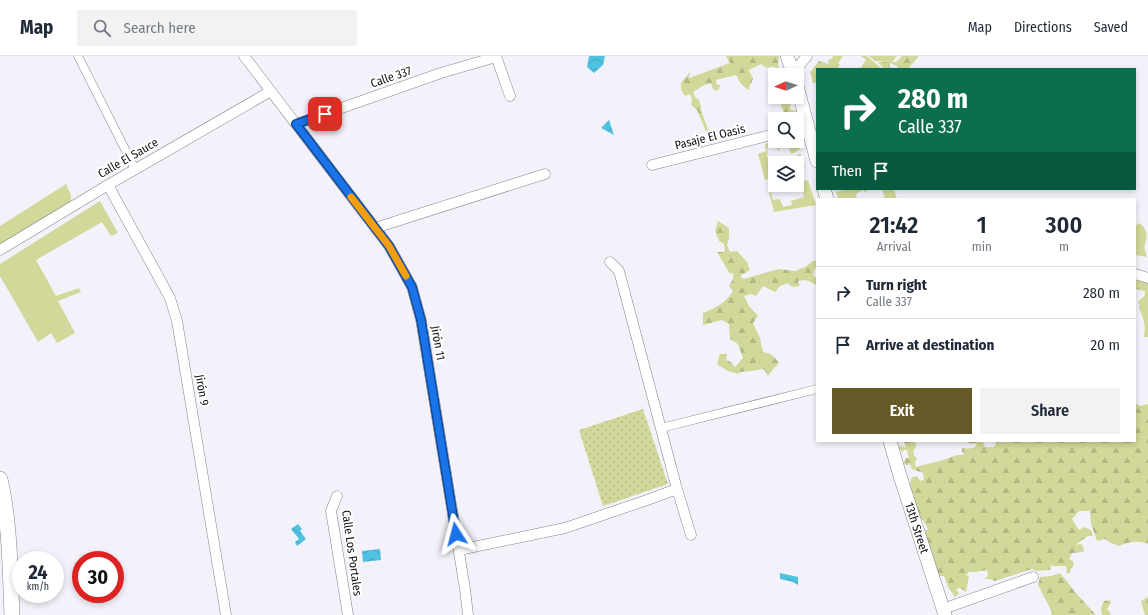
<!DOCTYPE html>
<meta charset="utf-8">
<style>
:root{--surface:#fff;--page:#f2f2f3;--text:#1f2937;--muted:#747a83;--line:#e0e1e3;--accent:#655a27}
body{margin:0;font-family:"Fira Sans Condensed",sans-serif;background:var(--page);color:var(--text);height:100vh;display:flex;flex-direction:column;font-size:15px;white-space:nowrap}
*{box-sizing:border-box;margin:0}
p{font-size:13px;color:var(--muted)}
.icon{flex:none;width:22px;height:22px;fill:none;stroke:currentColor;stroke-width:2;stroke-linecap:round;stroke-linejoin:round}
.map{position:relative;flex:1;overflow:hidden}
.side{position:absolute;left:816px;top:142px;width:320px;height:244px;display:flex;flex-direction:column;background:var(--surface);border-radius:0px;box-shadow:0 2px 6px #0003}
.side>*{flex:none}
.banner{position:absolute;left:816px;top:12px;width:320px;height:122px;border-radius:0px;box-shadow:0 2px 6px #0003;background:#0b6e4f;color:#fff;overflow:hidden}
.needle{width:26px;rotate:266deg}
.buttons{position:absolute;left:768px;top:12px;display:grid;gap:8px}
.buttons a{display:grid;place-items:center;width:36px;height:36px;border-radius:0px;background:var(--surface);box-shadow:0 2px 6px #0003;font-size:20px}
.speed{position:absolute;left:12px;top:495px;display:flex;gap:8px;font-size:20px;font-weight:700;text-align:center}
.speed>*{display:grid;place-content:center;width:52px;height:52px;border-radius:50%;background:var(--surface);box-shadow:0 2px 6px #0003;line-height:1}
.speed small{font-size:10px;font-weight:400}
.speed .limit{border:6px solid #d22;background:#fff;color:#111}
.pin{position:absolute;display:grid;place-items:center;width:34px;height:34px;color:#fff;margin:-17px;border-radius:8px;box-shadow:0 2px 6px #0006}
.me{position:absolute;width:44px;margin:-22px;rotate:351deg;stroke-linejoin:round;filter:drop-shadow(0 0 3px #0008)}
.turn{display:flex;align-items:center;gap:14px;height:84px;padding:0 16px;font-size:18px}
.turn .icon{width:52px;height:52px;stroke-width:2.5}
.turn b{display:block;font-size:28px;line-height:34px}
.then{display:flex;align-items:center;height:38px;padding:0 16px;background:#0003;gap:8px;font-size:15px}
.eta{display:flex;justify-content:space-evenly;align-items:center;height:68px;text-align:center}
.eta b{font-size:24px;font-weight:600;line-height:28px}
.button{display:flex;gap:8px;margin-top:auto;padding:8px 16px}
.button a{flex:1;height:46px;border-radius:0px;background:var(--accent);color:#fff;font-size:16px;font-weight:600;line-height:46px;text-align:center}
.button a+a{background:var(--page);color:var(--text)}
ul{padding:0;list-style:none}
li{display:flex;align-items:center;gap:12px;height:52px;padding:0 16px;border-top:1px solid var(--line)}
li div{flex:1}
li b{display:block;font-size:15px}
li em{font-style:normal}
header{display:flex;align-items:center;gap:24px;box-sizing:border-box;height:56px;padding:0 20px;background:var(--surface);border-bottom:1px solid var(--line)}
header strong{font-size:19px}
nav{display:flex;gap:22px;margin-inline-start:auto;font-size:14px}
.search{width:280px;height:36px;background:var(--page);display:flex;align-items:center;gap:10px;box-sizing:border-box;padding:0 14px;border-radius:0px;color:var(--muted);font-size:15px}
.map>svg:first-child{display:block}
.grass{fill:url(#grass-dots)}
.forest{fill:url(#forest-firs)}
.garden{fill:#d2d899}
.water{fill:url(#water-waves)}
.lines{fill:none;stroke-linecap:round;stroke-linejoin:round}
.pedestrian-casing{stroke:#85848b;stroke-width:9}
.minor-casing{stroke:#85848b;stroke-width:11}
.tertiary-casing{stroke:#85848b;stroke-width:14}
.secondary-casing{stroke:#85848b;stroke-width:16}
.pedestrian{stroke:#fff;stroke-width:8}
.minor{stroke:#fff;stroke-width:10}
.tertiary{stroke:#fff;stroke-width:13}
.secondary{stroke:#fff;stroke-width:15}
.route-casing{stroke:#114b97;stroke-width:10}
.route{stroke:#1a73e8;stroke-width:7}
.slow{stroke:#f59e0b;stroke-width:7}
.labels{text-anchor:middle;stroke-width:4;stroke-linejoin:round;paint-order:stroke}
.street-label{font-size:12px;fill:#101012;stroke:#fff}
</style>
<header>
<strong>Map</strong>
<div class="search"><svg class="icon" aria-label="search" viewBox="0 0 24 24"><circle cx="10" cy="10" r="6"/><path d="M15 15l6 6"/></svg>Search here</div>
<nav><a>Map</a><a>Directions</a><a>Saved</a></nav>
</header>
<div class="map">
<svg width="1148" height="559" viewBox="0 0 1148 559">
<defs>
<pattern id="grass-dots" width="8" height="8" patternUnits="userSpaceOnUse"><rect width="8" height="8" fill="#d2d899"/><path d="M2 2h.1M6 6h.1" fill="none" stroke="#b3b883" stroke-width="1.8" stroke-linecap="round"/></pattern>
<pattern id="forest-firs" width="22" height="20" patternUnits="userSpaceOnUse"><rect width="22" height="20" fill="#d2d899"/><path d="M5 1l3.5 6h-7zM16 11l3.5 6h-7z" fill="#b3b883"/></pattern>
<pattern id="water-waves" width="16" height="10" patternUnits="userSpaceOnUse"><rect width="16" height="10" fill="#50c2e1"/><path d="M0 5q4-4 8 0t8 0" fill="none" stroke="#45a6c0"/></pattern>
</defs>
<rect width="100%" height="100%" fill="#f3f2fa"/>
<!-- grass -->
<path class="grass" d="M 643,353 L 668,428 L 603,450 L 579,374 Z"/>
<!-- forest -->
<path class="forest" d="M 726,0 L 779,0 L 778,10 L 782,19 L 778,19 L 774,10 L 766,12 L 761,8 L 749,14 L 753,23 L 748,34 L 741,28 L 736,19 L 716,24 L 717,29 L 721,29 L 717,35 L 713,33 L 711,27 L 702,30 L 693,36 L 695,41 L 699,44 L 701,50 L 701,54 L 709,76 L 717,81 L 717,84 L 710,85 L 697,54 L 691,49 L 692,43 L 690,38 L 685,40 L 681,34 L 681,27 L 690,16 L 689,22 L 730,7 Z
M 902,0 L 919,0 L 908,13 L 898,13 L 897,10 L 890,7 L 890,13 L 884,13 L 878,6 L 896,6 Z
M 819,5 L 829,8 L 827,13 L 817,13 L 817,25 L 815,27 L 813,27 L 810,16 Z
M 783,41 L 789,41 L 791,45 L 790,53 L 796,55 L 801,61 L 799,67 L 797,68 L 797,63 L 782,63 L 786,61 L 781,50 Z
M 718,165 L 729,172 L 729,182 L 727,189 L 730,196 L 737,195 L 747,206 L 750,214 L 740,220 L 744,223 L 779,213 L 795,215 L 805,211 L 813,205 L 817,205 L 817,211 L 815,212 L 813,219 L 817,223 L 817,229 L 806,224 L 798,225 L 800,230 L 792,231 L 788,227 L 780,230 L 775,236 L 763,230 L 756,240 L 751,238 L 744,240 L 749,250 L 758,260 L 753,267 L 760,282 L 763,297 C 771,296 774,301 779,307 L 774,312 L 768,320 L 764,313 L 751,315 L 740,316 L 738,318 L 728,315 L 717,308 L 720,298 L 727,298 L 726,304 L 731,306 L 735,311 L 743,302 L 738,288 L 730,283 L 729,268 L 722,264 L 703,269 L 703,257 C 715,252 726,247 733,235 L 729,230 L 733,223 L 733,217 L 730,218 L 717,196 L 725,196 L 724,188 L 719,185 L 715,175 Z
M 1135,222 L 1148,225 L 1148,236 L 1136,233 Z
M 1135,347 L 1140,350 L 1148,348 L 1148,488 C 1138,484 1128,486 1119,490 L 1111,487 L 1105,483 L 1097,485 L 1091,468 L 1090,455 L 1079,455 L 1072,463 L 1079,474 L 1084,471 L 1091,474 L 1093,480 L 1088,480 L 1075,489 L 1081,488 L 1083,491 L 1084,496 L 1072,497 L 1069,503 L 1073,505 L 1074,509 L 1070,514 L 1070,516 L 1067,518 L 1066,510 L 1054,510 L 1051,509 L 1050,514 L 1037,515 L 1032,513 L 995,525 L 990,523 L 984,523 L 988,520 L 987,514 L 975,516 L 969,516 L 966,519 L 969,520 L 966,536 L 960,532 L 956,533 L 959,538 L 955,541 L 948,531 L 944,520 L 940,520 L 931,505 L 921,478 L 924,474 L 928,474 L 924,465 L 918,463 L 910,427 L 912,421 L 917,420 L 920,425 L 924,424 L 923,417 L 912,413 L 909,406 L 909,409 L 906,409 L 904,407 L 906,402 L 909,402 L 907,394 L 904,394 L 903,396 L 900,394 L 899,390 L 902,390 L 906,392 L 904,385 L 915,385 L 916,389 L 915,393 L 913,394 L 914,400 L 917,402 L 915,407 L 916,411 L 923,409 L 940,405 L 957,399 L 961,399 L 965,397 L 962,396 L 962,392 L 966,392 L 967,393 L 975,391 L 977,388 L 973,387 L 970,388 L 967,385 L 983,385 L 985,391 L 994,391 L 997,385 L 1135,385 Z
M 1060,517 L 1069,528 L 1074,535 L 1096,559 L 1051,559 L 1052,556 L 1038,529 L 1040,521 L 1051,520 Z
M 1148,541 L 1148,559 L 1145,559 L 1141,545 Z
M 1110,544 L 1111,547 L 1107,553 L 1111,558 L 1110,559 L 1102,559 L 1101,552 L 1104,545 Z"/>
<!-- garden -->
<path class="garden" d="M 832,0 L 843,0 L 838,7 L 840,8 L 837,13 L 827,13 L 829,8 L 828,4 L 833,2 Z
M 861,0 L 867,0 L 882,13 L 860,13 L 866,4 Z
M 869,0 L 897,0 L 892,6 L 875,5 Z
M 775,85 L 778,85 L 779,89 L 789,87 L 792,91 L 799,89 L 800,93 L 794,97 L 791,98 L 788,89 L 780,91 L 779,95 L 775,90 L 767,93 L 768,98 L 767,99 L 772,117 L 775,121 L 765,124 L 758,98 L 766,95 L 765,88 Z
M 800,97 L 805,112 L 800,113 L 799,107 L 792,104 Z
M 808,124 L 816,149 L 774,156 L 768,132 L 772,131 L 774,127 L 776,133 L 770,134 L 773,144 L 780,143 L 783,151 L 792,149 L 791,145 L 804,141 L 800,126 Z
M 66,128 L 71,139 L 71,146 L 0,189 L 0,170 Z
M 848,133 L 866,133 L 867,135 L 865,136 L 863,134 L 856,138 L 857,143 L 838,143 L 836,136 Z
M 882,133 L 894,134 L 897,143 L 885,143 Z
M 100,145 L 118,177 L 111,180 L 102,166 L 36,204 L 56,240 L 79,232 L 81,236 L 58,245 L 75,277 L 57,287 L 51,277 L 38,286 L 0,220 L 0,208 Z
M 1139,167 C 1148,173 1148,181 1144,191 L 1147,201 L 1135,199 L 1135,171 Z
M 1145,235 L 1148,236 L 1148,281 L 1144,281 C 1146,269 1144,263 1139,252 L 1140,250 L 1138,246 L 1145,239 Z"/>
<!-- water -->
<path class="water" d="M 589,0 L 605,0 L 603,9 L 594,17 L 587,11 Z
M 609,64 L 614,79 L 601,72 Z
M 298,468 L 302,473 L 300,475 L 306,483 L 297,490 L 295,486 L 299,483 L 291,473 Z
M 380,493 L 381,504 L 363,506 L 362,495 Z
M 780,517 L 798,521 L 798,529 L 793,526 L 780,523 Z"/>
<g class="lines">
<defs>
<path id="pedestrian" d="M 78,0 L 135,113
M 661,372 L 817,333"/>
<path id="minor" d="M 244,0 L 389,190 L 412,231 L 421,264 L 424,282 L 465,533 L 468,559
M 496,0 L 510,40
M 793,17 L 807,0
M 296,68 L 441,17 L 496,1
M 797,72 L 807,69
M 652,109 L 775,78
M 108,129 L 170,242 L 177,265 L 226,559
M 375,172 L 545,118
M 0,194 L 108,129 L 271,35
M 610,206 L 619,215 L 677,433 L 691,479
M 1135,218 L 1148,222
M 337,440 L 331,455 L 348,559
M 459,494 L 565,472 L 647,444 L 677,433
M 943,553 L 1033,521"/>
<g id="tertiary">
<path d="M 787,0 L 794,19"/>
<path d="M 797,30 L 817,105"/>
<path d="M 824,133 L 827,143"/>
<path id="s1" d="M 890,385 L 900,420 L 945,559"/>
</g>
<path id="secondary" d="M 0,423 C 10,467 10,514 12,559"/>
</defs>
<!-- pedestrian casing -->
<use href="#pedestrian" class="pedestrian-casing"/>
<!-- minor casing -->
<use href="#minor" class="minor-casing"/>
<!-- tertiary casing -->
<use href="#tertiary" class="tertiary-casing"/>
<!-- secondary casing -->
<use href="#secondary" class="secondary-casing"/>
<!-- pedestrian -->
<use href="#pedestrian" class="pedestrian"/>
<!-- minor -->
<use href="#minor" class="minor"/>
<!-- tertiary -->
<use href="#tertiary" class="tertiary"/>
<!-- secondary -->
<use href="#secondary" class="secondary"/>
</g>
<g class="lines">
<defs>
<path id="route" d="M 325,58 L 296,68 L 389,190 L 412,231 L 421,264 L 456,478"/>
</defs>
<!-- route casing -->
<use href="#route" class="route-casing"/>
<!-- route -->
<use href="#route" class="route"/>
<!-- slow -->
<path class="slow" d="M 351,141 L 389,190 L 406,220"/>
</g>
<g class="labels">
<!-- street labels -->
<g class="street-label">
<text transform="translate(391 21) rotate(-19)" y="4">Calle 337</text>
<text transform="translate(710 81) rotate(-14)" y="4">Pasaje El Oasis</text>
<text transform="translate(128 102) rotate(-30)" y="4">Calle El Sauce</text>
<text transform="translate(438 287) rotate(80)" y="4">Jirón 11</text>
<text transform="translate(202 334) rotate(80)" y="4">Jirón 9</text>
<text dy="4" stroke="none"><textPath href="#s1" startOffset="91">13th Street</textPath></text>
<text transform="translate(352 497) rotate(82)" y="4">Calle Los Portales</text>
</g>
</g>
</svg>
<div class="buttons">
<a><svg class="needle" viewBox="-14 -14 28 28"><path d="M0-13l5 13h-10z" fill="#e53935"/><path d="M0 13l5-13h-10z" fill="#747a83"/></svg></a>
<a><svg class="icon" aria-label="search" viewBox="0 0 24 24"><circle cx="10" cy="10" r="6"/><path d="M15 15l6 6"/></svg></a>
<a><svg class="icon" aria-label="layers" viewBox="0 0 24 24"><path d="M12 4l9 5-9 5-9-5zM3 14l9 5 9-5"/></svg></a>
</div>
<div class="speed"><div>24<small>km/h</small></div><div class="limit">30</div></div>
<div class="pin" style="left:325px;top:58px;background:#d93025"><svg class="icon" aria-label="arrive" viewBox="0 0 24 24"><path d="M6 21V4h12l-3 4 3 4H6"/></svg></div>
<svg class="me" style="left:456px;top:478px" viewBox="-20 -20 40 40"><path d="M0-17L14 15 0 8-14 15z" fill="#1a73e8" stroke="#fff" stroke-width="4"/></svg>
<div class="banner">
<div class="turn"><svg class="icon" aria-label="right" viewBox="0 0 24 24"><path d="M7 20v-9h11M14 6l5 5-5 5"/></svg><div><b>280 m</b>Calle 337</div></div>
<div class="then">Then<svg class="icon" aria-label="arrive" viewBox="0 0 24 24"><path d="M6 21V4h12l-3 4 3 4H6"/></svg></div>
</div>
<section class="side">
<div class="eta">
<div><b>21:42</b><p>Arrival</p></div>
<div><b>1</b><p>min</p></div>
<div><b>300</b><p>m</p></div>
</div>
<ul>
<li><svg class="icon" aria-label="right" viewBox="0 0 24 24"><path d="M7 20v-9h11M14 6l5 5-5 5"/></svg><div><b>Turn right</b><p>Calle 337</p></div><em>280 m</em></li>
<li><svg class="icon" aria-label="arrive" viewBox="0 0 24 24"><path d="M6 21V4h12l-3 4 3 4H6"/></svg><div><b>Arrive at destination</b></div><em>20 m</em></li>
</ul>
<div class="button"><a>Exit</a><a>Share</a></div>
</section>
</div>
